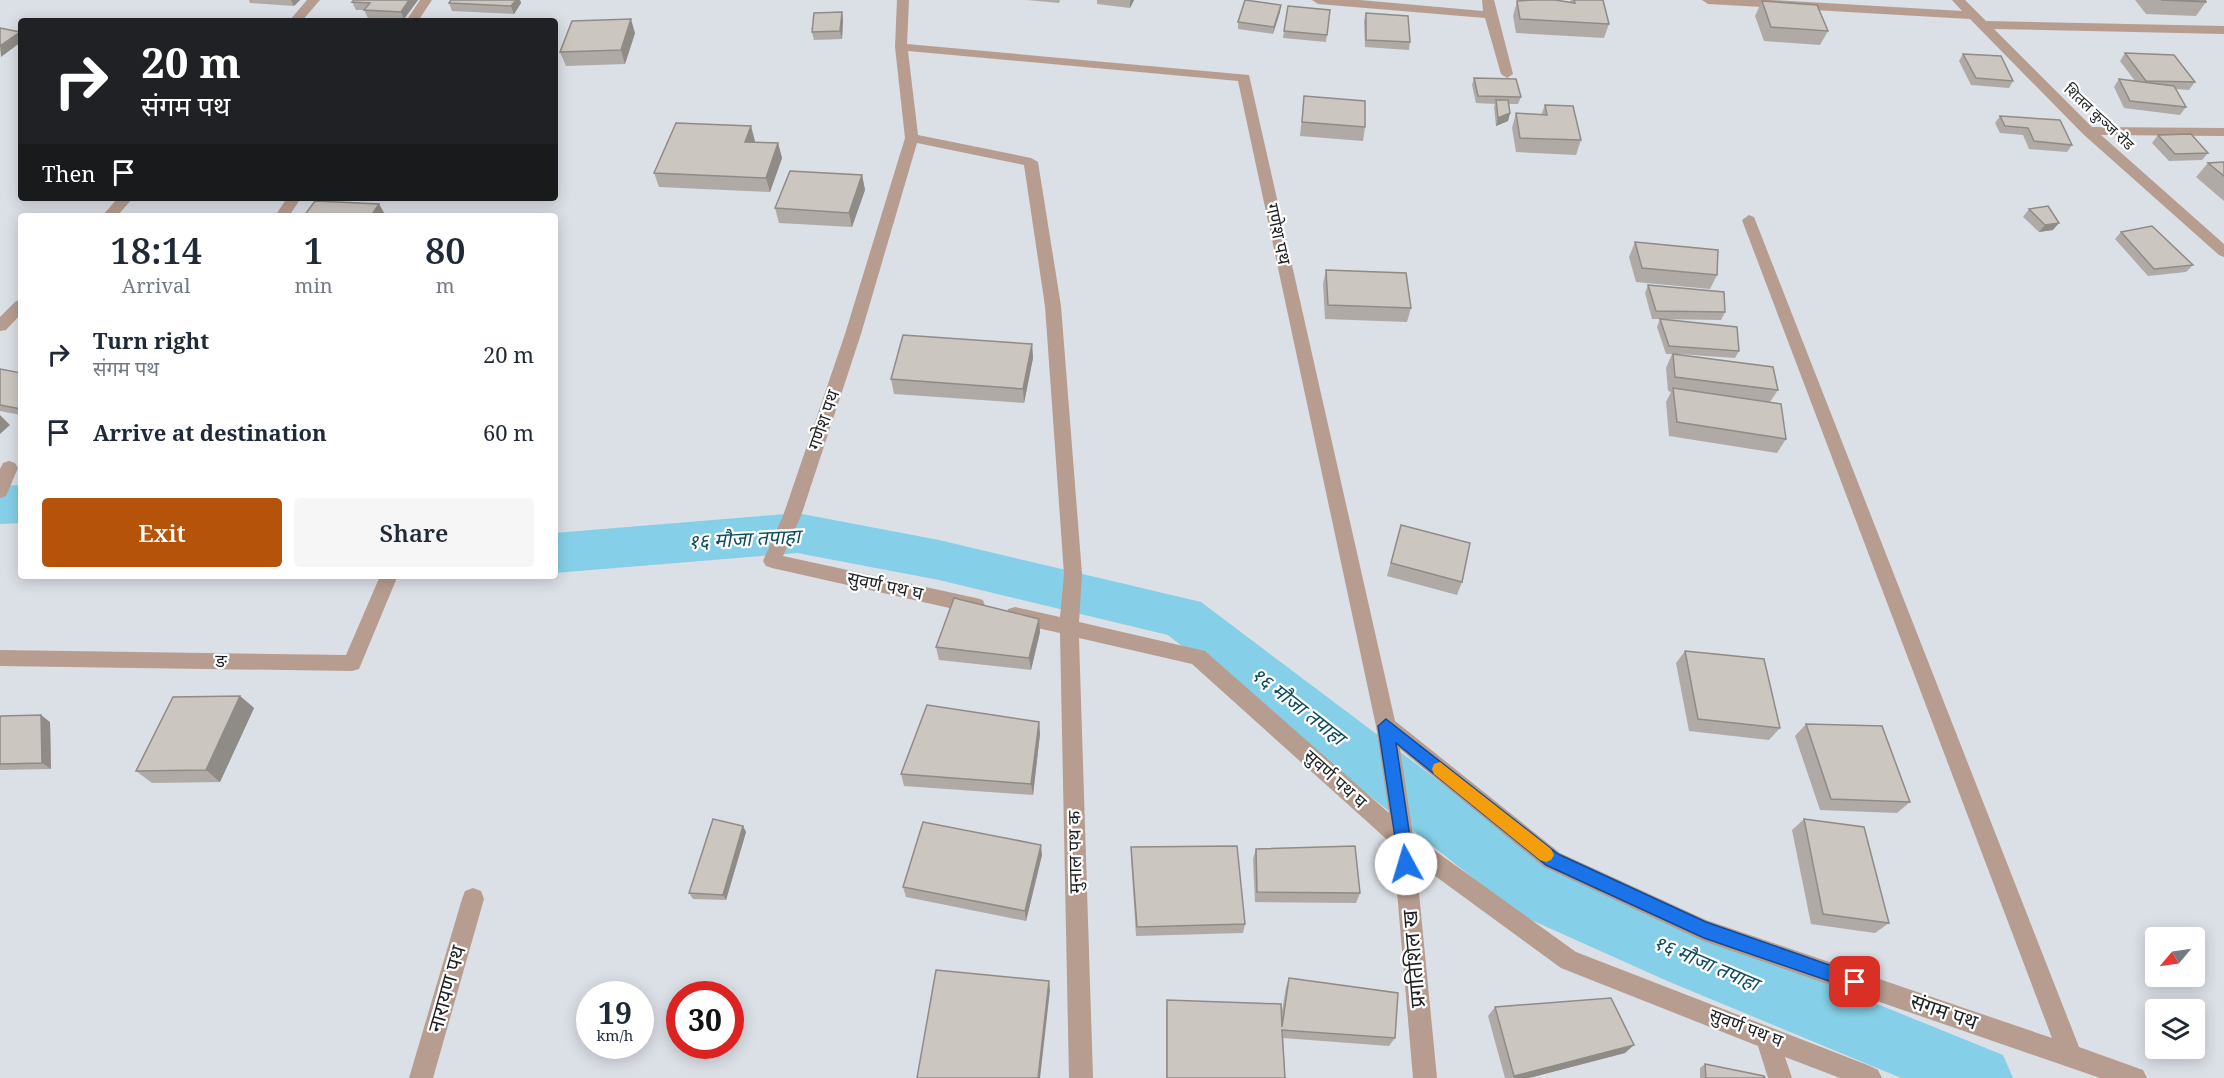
<!DOCTYPE html>
<meta charset="utf-8">
<style>
:root{--surface:#fff;--page:#f6f6f7;--text:#1f2937;--muted:#747a83;--accent:#b45309}
body{margin:0;font-family:"Noto Serif","Noto Sans Devanagari",serif;background:var(--page);color:var(--text);height:100vh;display:flex;flex-direction:column;font-size:22px;white-space:nowrap}
*{box-sizing:border-box;margin:0}
p{font-size:20px;color:var(--muted)}
.icon{flex:none;width:33px;height:33px;fill:none;stroke:currentColor;stroke-width:2;stroke-linecap:round;stroke-linejoin:round}
.map{position:relative;flex:1;overflow:hidden}
.drawer{position:absolute;left:18px;top:213px;width:540px;height:366px;display:flex;flex-direction:column;background:var(--surface);border-radius:6px;box-shadow:0 3px 15px #0003}
.drawer>*{flex:none}
.top-card{position:absolute;left:18px;top:18px;width:540px;height:183px;border-radius:6px;box-shadow:0 3px 15px #0003;background:#202124;color:#fff;overflow:hidden}
.needle{width:39px;rotate:241deg}
.fabs{position:absolute;left:2145px;top:927px;display:grid;gap:12px}
.fabs a{display:grid;place-items:center;width:60px;height:60px;border-radius:6px;background:var(--surface);box-shadow:0 3px 15px #0003;font-size:30px}
.speed{position:absolute;left:576px;top:981px;display:flex;gap:12px;font-size:30px;font-weight:700;text-align:center}
.speed>*{display:grid;place-content:center;width:78px;height:78px;border-radius:50%;background:var(--surface);box-shadow:0 3px 15px #0003;line-height:1}
.speed small{font-size:15px;font-weight:400}
.speed .limit{border:9px solid #d22;background:#fff;color:#111}
.pin{position:absolute;display:grid;place-items:center;width:51px;height:51px;color:#fff;margin:-26px;border-radius:12px;box-shadow:0 3px 9px #0006}
.me{position:absolute;width:66px;margin:-33px;rotate:354deg;stroke-linejoin:round;filter:drop-shadow(0 0 4px #0008)}
.turn{display:flex;align-items:center;gap:21px;height:126px;padding:0 24px;font-size:27px}
.turn .icon{width:78px;height:78px;stroke-width:2.5}
.turn b{display:block;font-size:42px;line-height:51px}
.then{display:flex;align-items:center;height:57px;padding:0 24px;background:#0003;gap:12px;font-size:22px}
.eta{display:flex;justify-content:space-evenly;align-items:center;height:102px;text-align:center}
.eta b{font-size:36px;font-weight:600;line-height:42px}
.primary-button{display:flex;gap:12px;margin-top:auto;padding:12px 24px}
.primary-button a{flex:1;height:69px;border-radius:6px;background:var(--accent);color:#fff;font-size:24px;font-weight:600;line-height:69px;text-align:center}
.primary-button a+a{background:var(--page);color:var(--text)}
ul{padding:0;list-style:none}
li{display:flex;align-items:center;gap:18px;height:78px;padding:0 24px}
li div{flex:1}
li b{display:block;font-size:22px}
li em{font-style:normal}
.map>svg:first-child{display:block}
.lines{fill:none;stroke-linecap:round;stroke-linejoin:round}
.canal{fill:#85d0e8;fill-rule:evenodd}
.minor{fill:#b69d8f;fill-rule:evenodd}
.wall{fill:#afaaa6}
.shaded-wall{fill:#8f8b87}
.building{fill:#ccc6c1;stroke:#8f8b87;stroke-width:1.5}
.route{fill:#1a73e8;stroke:#114b97;stroke-width:1.5}
.slow{fill:#f59e0b}
.labels{text-anchor:middle;stroke-width:4.5;stroke-linejoin:round;paint-order:stroke}
.far-street-label{font-size:15px;fill:#1f2022;stroke:#fff}
.street-label{font-size:18px;fill:#1f2022;stroke:#fff}
.water-label{font-size:20px;font-style:italic;fill:#0b4d5e;stroke:#fff}
.near-street-label{font-size:21px;fill:#1f2022;stroke:#fff}
</style>
<div class="map">
<svg width="2224" height="1078" viewBox="0 0 2224 1078">
<rect width="100%" height="100%" fill="#dbdfe6"/>
<g class="lines">
<!-- canal -->
<path class="canal" d="M 21,485 L 21,523 L 0,524 L 0,486 Z
M 797,513 L 939,540 L 1201,602 L 1560,872 L 1699,932 L 2003,1055 L 2013,1078 L 1901,1078 L 1665,980 L 1518,914 L 1168,635 L 939,580 L 797,553 L 555,573 L 555,533 Z"/>
<!-- minor -->
<path class="minor" d="M 307,0 L 320,0 L 302,21 L 289,21 Z
M 420,0 L 432,0 L 418,21 L 406,21 Z
M 897,0 L 909,0 L 907,44 L 1249,75 L 1395,721 L 1560,853 L 1706,920 L 2052,1038 L 1742,220 L 1749,215 L 1754,217 L 2079,1047 L 2143,1070 L 2147,1078 L 2100,1078 L 1703,941 L 1544,867 L 1400,749 L 1413,835 L 1576,952 L 1870,1066 L 1878,1070 L 1882,1078 L 1840,1078 L 1785,1057 L 1792,1078 L 1768,1078 L 1758,1046 L 1561,968 L 1416,862 L 1437,1078 L 1413,1078 L 1393,845 L 1192,664 L 1079,638 L 1093,1078 L 1069,1078 L 1060,633 L 1015,623 L 1008,621 L 1006,615 L 1008,609 L 1015,607 L 1060,617 L 1064,574 L 1045,306 L 1024,165 L 917,143 L 861,334 L 801,516 L 783,556 L 976,598 L 983,600 L 985,606 L 983,612 L 976,614 L 772,568 L 766,566 L 763,561 L 783,516 L 845,334 L 905,138 L 895,47 ZM 908,51 L 1238,81 L 1376,726 L 1389,813 L 1205,651 L 1079,622 L 1082,574 L 1061,306 L 1038,162 L 1031,158 L 918,135 Z
M 1312,0 L 1360,0 L 1483,11 L 1482,0 L 1494,0 L 1513,74 L 1507,78 L 1501,74 L 1485,18 L 1318,4 Z
M 1702,0 L 1772,0 L 1962,11 L 1952,0 L 1965,0 L 1986,21 L 2224,26 L 2224,34 L 1994,29 L 2092,127 L 2224,128 L 2224,136 L 2101,135 L 2224,244 L 2224,257 L 2219,255 L 2083,134 L 1970,19 L 1708,4 Z
M 118,198 L 133,198 L 117,216 L 102,216 Z
M 287,198 L 301,198 L 289,216 L 275,216 Z
M 21,300 L 21,314 L 6,330 L 0,331 L 0,317 L 16,301 Z
M 9,461 L 15,463 L 18,468 L 6,496 L 0,498 L 0,469 L 3,463 Z
M 380,576 L 394,576 L 396,580 L 359,669 L 352,671 L 0,666 L 0,650 L 346,655 Z
M 473,888 L 481,891 L 484,899 L 433,1078 L 409,1078 L 462,899 L 465,891 Z"/>
</g>
<!-- wall -->
<path class="wall" d="M 249,0 L 300,0 L 294,6 L 250,3 Z
M 418,0 L 404,19 L 368,18 L 364,10 L 356,10 L 352,2 Z
M 451,0 L 520,0 L 521,3 L 514,14 L 452,11 L 449,3 Z
M 1027,0 L 1060,0 L 1059,3 Z
M 1097,0 L 1134,0 L 1130,8 L 1097,4 Z
M 1571,0 L 1603,0 L 1609,24 L 1604,38 L 1516,33 L 1513,16 L 1517,1 L 1570,2 Z
M 2135,0 L 2205,0 L 2206,2 L 2196,16 L 2146,14 Z
M 1762,1 L 1828,31 L 1820,45 L 1764,41 L 1755,16 Z
M 1288,6 L 1330,10 L 1326,42 L 1283,38 Z
M 842,12 L 843,20 L 842,39 L 814,40 L 812,32 Z
M 1280,12 L 1273,34 L 1238,29 L 1238,22 Z
M 1366,13 L 1410,42 L 1409,50 L 1365,47 L 1364,21 Z
M 635,33 L 625,64 L 566,66 L 560,52 Z
M 2125,53 L 2195,82 L 2189,90 L 2176,89 L 2186,107 L 2180,115 L 2124,108 L 2114,87 L 2119,79 L 2135,81 L 2120,61 Z
M 1963,54 L 2013,81 L 2009,88 L 1971,85 L 1959,61 Z
M 1474,78 L 1521,97 L 1518,104 L 1508,104 L 1510,113 L 1508,121 L 1496,126 L 1494,107 L 1495,104 L 1476,103 L 1472,85 Z
M 1304,96 L 1365,127 L 1363,141 L 1300,136 Z
M 1545,105 L 1581,140 L 1576,155 L 1516,152 L 1512,128 L 1516,113 L 1541,115 Z
M 2000,116 L 2072,145 L 2067,152 L 2029,149 L 2023,135 L 2000,133 L 1995,123 Z
M 2158,135 L 2208,153 L 2202,160 L 2169,161 L 2152,143 Z
M 755,141 L 754,142 L 778,143 L 782,158 L 770,192 L 659,187 L 654,173 Z
M 2224,162 L 2224,201 L 2196,177 L 2208,163 Z
M 862,175 L 865,190 L 852,227 L 779,223 L 775,208 Z
M 2029,209 L 2053,230 L 2039,232 L 2023,217 Z
M 2121,232 L 2193,265 L 2186,272 L 2148,276 L 2115,239 Z
M 1635,242 L 1717,275 L 1710,289 L 1636,282 L 1629,257 Z
M 1326,270 L 1411,308 L 1407,322 L 1325,319 L 1323,284 Z
M 1648,285 L 1725,312 L 1721,320 L 1652,319 L 1645,293 Z
M 1660,319 L 1739,351 L 1735,358 L 1678,354 L 1778,390 L 1770,402 L 1786,439 L 1777,453 L 1669,436 L 1666,402 L 1671,392 L 1668,391 L 1666,368 L 1672,354 L 1666,354 L 1657,327 Z
M 1032,344 L 1033,358 L 1024,403 L 894,394 L 891,379 Z
M 0,369 L 21,373 L 21,415 L 0,411 Z
M 1401,525 L 1462,582 L 1457,595 L 1387,576 Z
M 1039,619 L 1040,632 L 1031,670 L 939,660 L 936,647 Z
M 1685,651 L 1780,728 L 1769,740 L 1689,731 L 1676,663 Z
M 240,696 L 254,708 L 220,782 L 152,783 L 136,771 Z
M 0,718 L 50,722 L 51,769 L 0,770 Z
M 1039,722 L 1040,734 L 1033,795 L 904,786 L 901,774 Z
M 1806,724 L 1910,802 L 1897,813 L 1820,810 L 1795,736 Z
M 1804,819 L 1889,923 L 1875,933 L 1811,924 L 1792,830 Z
M 743,826 L 746,832 L 726,900 L 693,899 L 689,893 Z
M 1131,847 L 1245,924 L 1243,933 L 1136,936 L 1131,858 Z
M 1256,849 L 1360,893 L 1356,903 L 1255,902 L 1253,859 Z
M 1042,855 L 1026,921 L 906,897 L 903,887 Z
M 1289,978 L 1395,1038 L 1389,1046 L 1283,1038 L 1285,1078 L 1166,1078 L 1166,1009 L 1167,1000 L 1281,1017 L 1286,987 Z
M 1495,1007 L 1625,1053 L 1529,1078 L 1505,1078 L 1488,1016 Z
M 1705,1064 L 1765,1078 L 1700,1078 L 1700,1068 Z"/>
<!-- shaded-wall -->
<path class="shaded-wall" d="M 291,0 L 300,0 L 294,6 Z
M 409,0 L 418,0 L 404,19 L 401,12 Z
M 516,0 L 520,0 L 521,3 L 514,14 L 511,6 Z
M 1131,0 L 1134,0 L 1130,8 L 1130,1 Z
M 1281,5 L 1280,12 L 1273,34 L 1274,27 Z
M 842,12 L 843,20 L 842,39 L 840,31 Z
M 631,19 L 635,33 L 625,64 L 621,50 Z
M 20,32 L 21,33 L 21,42 L 1,57 L 0,46 Z
M 1510,113 L 1508,121 L 1496,126 L 1498,118 Z
M 751,126 L 755,141 L 749,156 L 745,142 Z
M 778,143 L 782,158 L 770,192 L 766,178 Z
M 862,175 L 865,190 L 852,227 L 849,213 Z
M 379,204 L 386,216 L 371,216 Z
M 2059,223 L 2053,230 L 2039,232 L 2045,225 Z
M 1032,344 L 1033,358 L 1024,403 L 1023,389 Z
M 0,415 L 10,425 L 0,434 Z
M 1039,619 L 1040,632 L 1031,670 L 1029,658 Z
M 240,696 L 254,708 L 220,782 L 206,770 Z
M 41,715 L 50,722 L 51,769 L 42,763 Z
M 1039,722 L 1040,734 L 1033,795 L 1031,784 Z
M 743,826 L 746,832 L 726,900 L 723,895 Z
M 1041,845 L 1042,855 L 1026,921 L 1025,911 Z
M 1049,981 L 1050,990 L 1040,1078 L 1038,1078 Z
M 1634,1045 L 1625,1053 L 1529,1078 L 1513,1078 L 1514,1076 Z"/>
<!-- building -->
<path class="building" d="M 354,0 L 409,0 L 401,12 L 364,10 L 370,3 L 352,2 Z
M 451,0 L 516,0 L 511,6 L 449,3 Z
M 1245,0 L 1281,5 L 1274,27 L 1238,22 Z
M 1535,0 L 1555,0 L 1575,3 L 1574,0 L 1603,0 L 1609,24 L 1520,19 L 1517,1 Z
M 2161,0 L 2205,0 L 2206,2 Z
M 1762,1 L 1817,5 L 1828,31 L 1771,27 Z
M 1288,6 L 1330,10 L 1327,35 L 1284,31 Z
M 842,12 L 840,31 L 812,32 L 814,13 Z
M 1366,13 L 1408,16 L 1410,42 L 1366,40 Z
M 631,19 L 621,50 L 560,52 L 572,21 Z
M 0,28 L 20,32 L 0,46 Z
M 2125,53 L 2174,55 L 2195,82 L 2146,81 Z
M 1963,54 L 2001,56 L 2013,81 L 1976,78 Z
M 1474,78 L 1516,79 L 1521,97 L 1478,96 Z
M 2119,79 L 2174,86 L 2186,107 L 2130,101 Z
M 1304,96 L 1365,101 L 1365,127 L 1302,122 Z
M 1496,100 L 1508,100 L 1510,113 L 1498,118 Z
M 1545,105 L 1573,106 L 1581,140 L 1520,138 L 1516,113 L 1547,115 Z
M 2000,116 L 2060,120 L 2072,145 L 2034,141 L 2028,128 L 2005,126 Z
M 676,123 L 751,126 L 745,142 L 778,143 L 766,178 L 654,173 Z
M 2191,134 L 2208,153 L 2175,154 L 2158,135 Z
M 2224,162 L 2224,176 L 2208,163 Z
M 790,171 L 862,175 L 849,213 L 775,208 Z
M 315,201 L 379,204 L 371,216 L 304,216 Z
M 2048,206 L 2059,223 L 2045,225 L 2029,209 Z
M 2152,226 L 2193,265 L 2154,269 L 2121,232 Z
M 1635,242 L 1718,250 L 1717,275 L 1642,268 Z
M 1326,270 L 1406,273 L 1411,308 L 1328,305 Z
M 1648,285 L 1724,292 L 1725,312 L 1656,311 Z
M 1660,319 L 1737,327 L 1739,351 L 1669,346 Z
M 903,335 L 1032,344 L 1023,389 L 891,379 Z
M 1673,354 L 1773,367 L 1778,390 L 1675,377 Z
M 0,369 L 21,373 L 21,409 L 0,405 Z
M 1673,388 L 1781,404 L 1786,439 L 1677,422 Z
M 1401,525 L 1470,543 L 1462,582 L 1391,563 Z
M 954,598 L 1039,619 L 1029,658 L 936,647 Z
M 1685,651 L 1764,659 L 1780,728 L 1698,719 Z
M 240,696 L 206,770 L 136,771 L 173,697 Z
M 927,705 L 1039,722 L 1031,784 L 901,774 Z
M 41,715 L 42,763 L 0,764 L 0,718 L 1,716 Z
M 1806,724 L 1882,726 L 1910,802 L 1831,799 Z
M 713,819 L 743,826 L 723,895 L 689,893 Z
M 1804,819 L 1864,827 L 1889,923 L 1823,914 Z
M 923,822 L 1041,845 L 1025,911 L 903,887 Z
M 1237,846 L 1245,924 L 1137,927 L 1131,847 Z
M 1355,846 L 1360,893 L 1257,892 L 1256,849 Z
M 936,970 L 1049,981 L 1038,1078 L 917,1078 Z
M 1289,978 L 1398,993 L 1395,1038 L 1282,1030 L 1285,1078 L 1167,1078 L 1167,1000 L 1281,1004 L 1282,1027 Z
M 1611,998 L 1634,1045 L 1514,1076 L 1495,1007 Z
M 1705,1064 L 1764,1076 L 1765,1078 L 1706,1078 Z"/>
<!-- route -->
<path class="route" d="M 1386,719 L 1558,854 L 1706,922 L 1861,976 L 1864,982 L 1861,988 L 1855,990 L 1704,938 L 1546,865 L 1396,743 L 1414,864 L 1411,870 L 1406,872 L 1400,870 L 1378,726 Z"/>
<!-- slow -->
<path class="slow" d="M 1440,762 L 1551,849 L 1554,855 L 1551,860 L 1546,862 L 1540,860 L 1434,774 L 1432,769 L 1434,764 Z"/>
<g class="labels">
<!-- far-street labels -->
<g class="far-street-label">
<text transform="translate(2099 117) rotate(43)" y="5">शितल कुञ्ज रोड</text>
</g>
<!-- street labels -->
<g class="street-label">
<text transform="translate(1278 234) rotate(78)" y="6">गणेश पथ</text>
<text transform="translate(824 420) rotate(-71)" y="6">गणेश पथ</text>
<text transform="translate(885 586) rotate(12)" y="6">सुवर्ण पथ घ</text>
<text transform="translate(221 661) rotate(1)" y="6">ङ</text>
<text transform="translate(1335 779) rotate(42)" y="6">सुवर्ण पथ घ</text>
<text transform="translate(1075 852) rotate(-91)" y="6">मुनाल पथ क</text>
<text transform="translate(1746 1028) rotate(21)" y="6">सुवर्ण पथ घ</text>
</g>
<!-- water labels -->
<g class="water-label">
<text transform="translate(744 539) rotate(-3)" y="7">१६ मौजा तपाहा</text>
<text transform="translate(1298 706) rotate(38)" y="7">१६ मौजा तपाहा</text>
<text transform="translate(1706 963) rotate(23)" y="7">१६ मौजा तपाहा</text>
</g>
<!-- near-street labels -->
<g class="near-street-label">
<text transform="translate(1414 959) rotate(-95)" y="7">प्रगतिशिल ख</text>
<text transform="translate(447 989) rotate(-74)" y="7">नारायण पथ</text>
<text transform="translate(1944 1012) rotate(19)" y="7">संगम पथ</text>
</g>
</g>
</svg>
<div class="fabs">
<a><svg class="needle" viewBox="-14 -14 28 28"><path d="M0-13l5 13h-10z" fill="#e53935"/><path d="M0 13l5-13h-10z" fill="#747a83"/></svg></a>
<a><svg class="icon" aria-label="layers" viewBox="0 0 24 24"><path d="M12 4l9 5-9 5-9-5zM3 14l9 5 9-5"/></svg></a>
</div>
<div class="speed"><div>19<small>km/h</small></div><div class="limit">30</div></div>
<div class="pin" style="left:1855px;top:982px;background:#d93025"><svg class="icon" aria-label="arrive" viewBox="0 0 24 24"><path d="M6 21V4h12l-3 4 3 4H6"/></svg></div>
<svg class="me" style="left:1406px;top:864px" viewBox="-20 -20 40 40"><circle r="19" fill="#fff"/><path d="M0-13L10 11 0 6-10 11z" fill="#1a73e8"/></svg>
<div class="top-card">
<div class="turn"><svg class="icon" aria-label="right" viewBox="0 0 24 24"><path d="M7 20v-9h11M14 6l5 5-5 5"/></svg><div><b>20 m</b>संगम पथ</div></div>
<div class="then">Then<svg class="icon" aria-label="arrive" viewBox="0 0 24 24"><path d="M6 21V4h12l-3 4 3 4H6"/></svg></div>
</div>
<section class="drawer">
<div class="eta">
<div><b>18:14</b><p>Arrival</p></div>
<div><b>1</b><p>min</p></div>
<div><b>80</b><p>m</p></div>
</div>
<ul>
<li><svg class="icon" aria-label="right" viewBox="0 0 24 24"><path d="M7 20v-9h11M14 6l5 5-5 5"/></svg><div><b>Turn right</b><p>संगम पथ</p></div><em>20 m</em></li>
<li><svg class="icon" aria-label="arrive" viewBox="0 0 24 24"><path d="M6 21V4h12l-3 4 3 4H6"/></svg><div><b>Arrive at destination</b></div><em>60 m</em></li>
</ul>
<div class="primary-button"><a>Exit</a><a>Share</a></div>
</section>
</div>
